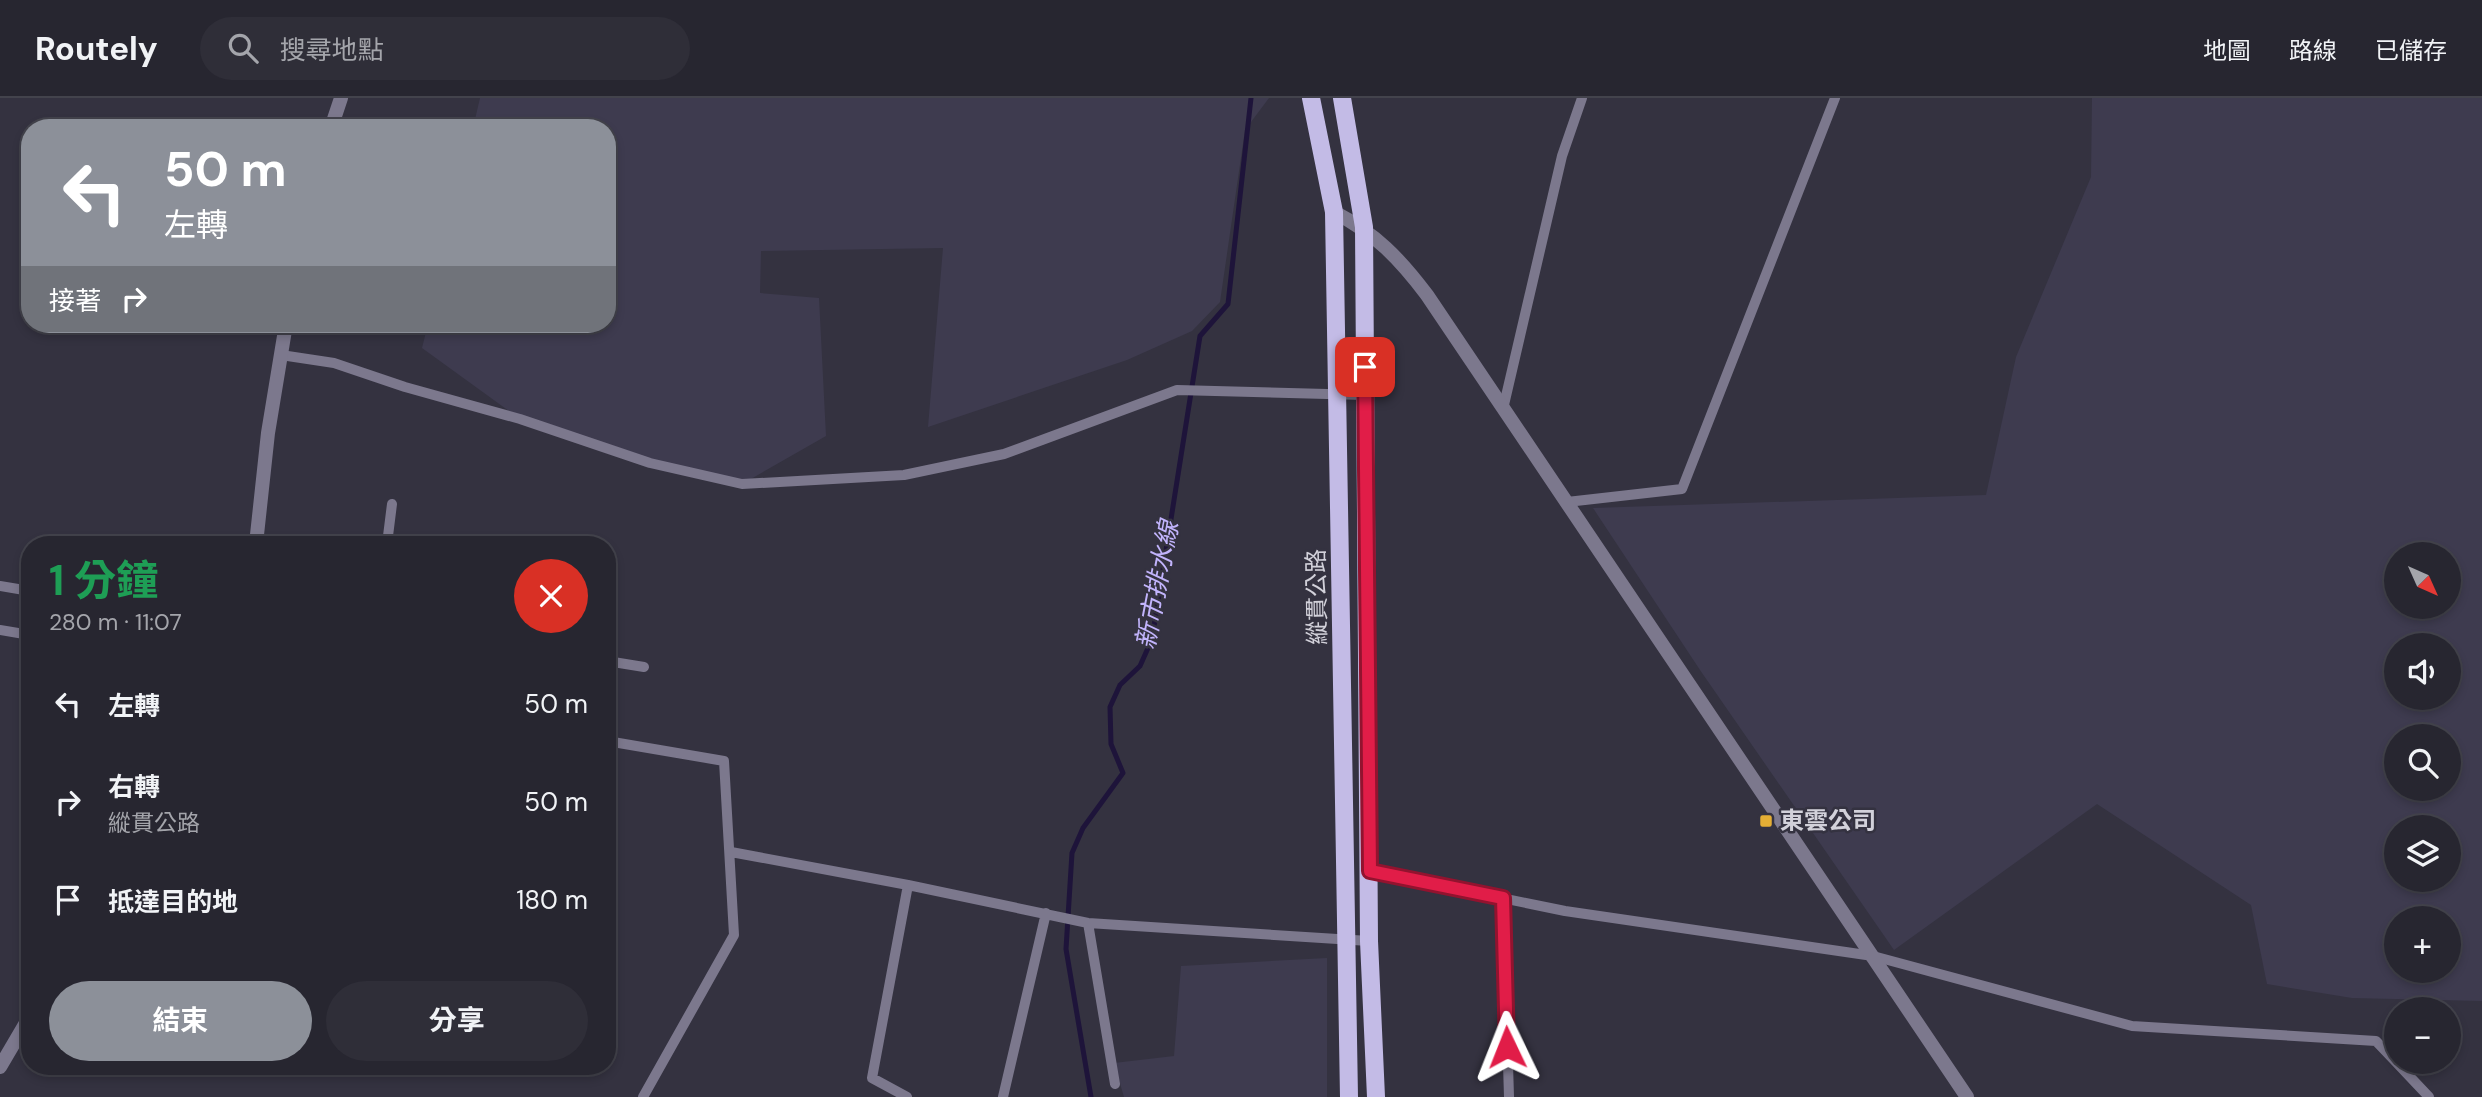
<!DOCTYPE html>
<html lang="zh-TW">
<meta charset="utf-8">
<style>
:root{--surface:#272630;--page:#2f2e38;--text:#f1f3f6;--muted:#a4a5ab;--line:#43434c;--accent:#8c9099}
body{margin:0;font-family:"DM Sans","Noto Sans TC",sans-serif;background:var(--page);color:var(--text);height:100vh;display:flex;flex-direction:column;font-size:26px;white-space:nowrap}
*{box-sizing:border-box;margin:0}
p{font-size:23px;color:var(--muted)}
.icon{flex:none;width:38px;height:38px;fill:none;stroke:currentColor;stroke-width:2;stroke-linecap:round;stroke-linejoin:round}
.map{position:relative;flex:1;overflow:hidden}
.side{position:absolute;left:21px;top:438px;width:595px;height:539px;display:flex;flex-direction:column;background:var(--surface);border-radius:28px;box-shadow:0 4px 10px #0003,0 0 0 2px var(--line)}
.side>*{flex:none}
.top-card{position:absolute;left:21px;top:21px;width:595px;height:214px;border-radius:28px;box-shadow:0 4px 10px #0003,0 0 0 2px var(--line);background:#8c9099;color:#fff;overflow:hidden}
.needle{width:46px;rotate:135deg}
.buttons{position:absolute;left:2384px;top:444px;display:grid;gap:14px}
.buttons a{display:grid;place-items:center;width:77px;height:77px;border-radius:50%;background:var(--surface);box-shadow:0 4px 10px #0003,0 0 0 2px var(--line);font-size:35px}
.pin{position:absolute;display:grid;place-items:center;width:60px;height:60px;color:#fff;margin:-30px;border-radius:14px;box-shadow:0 4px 10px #0006}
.me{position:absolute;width:77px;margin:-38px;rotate:358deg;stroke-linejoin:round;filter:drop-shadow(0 0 5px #0008)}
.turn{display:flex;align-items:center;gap:24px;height:147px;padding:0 28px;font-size:32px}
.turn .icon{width:91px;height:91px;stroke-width:2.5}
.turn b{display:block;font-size:49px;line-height:60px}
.then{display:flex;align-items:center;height:66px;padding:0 28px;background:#0003;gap:14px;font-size:26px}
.round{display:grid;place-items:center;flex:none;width:74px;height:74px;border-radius:37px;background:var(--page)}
.overview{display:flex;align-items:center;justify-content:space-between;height:119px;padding:0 28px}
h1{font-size:42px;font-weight:700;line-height:52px;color:#1e9e55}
.button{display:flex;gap:14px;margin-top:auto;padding:14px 28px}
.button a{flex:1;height:80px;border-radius:42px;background:var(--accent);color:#fff;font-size:28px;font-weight:700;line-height:80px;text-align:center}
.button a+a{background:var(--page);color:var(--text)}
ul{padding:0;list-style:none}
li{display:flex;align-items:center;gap:21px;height:98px;padding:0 28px}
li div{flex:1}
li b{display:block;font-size:26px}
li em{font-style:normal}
header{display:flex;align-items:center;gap:42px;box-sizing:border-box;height:98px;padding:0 35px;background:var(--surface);border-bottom:2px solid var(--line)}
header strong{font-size:33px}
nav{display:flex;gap:38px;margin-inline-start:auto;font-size:24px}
.search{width:490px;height:63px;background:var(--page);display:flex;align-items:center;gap:18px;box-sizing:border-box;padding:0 24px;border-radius:38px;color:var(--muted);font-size:26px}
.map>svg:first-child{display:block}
.built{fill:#3e3b4f;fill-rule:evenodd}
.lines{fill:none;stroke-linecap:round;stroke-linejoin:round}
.stream{stroke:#1e143a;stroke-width:5}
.service{stroke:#7c788d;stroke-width:10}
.tertiary{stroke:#7c788d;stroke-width:14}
.primary{stroke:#c3bbe6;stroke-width:18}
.route-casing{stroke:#92132f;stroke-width:18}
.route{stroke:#e11d48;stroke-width:12}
.poi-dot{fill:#e4ae35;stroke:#343240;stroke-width:2.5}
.labels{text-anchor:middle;stroke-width:5;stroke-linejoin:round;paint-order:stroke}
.street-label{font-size:24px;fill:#d2d1da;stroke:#343240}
.poi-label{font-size:24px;font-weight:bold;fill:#d2d1da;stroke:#343240;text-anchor:start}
.water-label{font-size:26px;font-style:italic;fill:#c2b4fc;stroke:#343240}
</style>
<header>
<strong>Routely</strong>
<div class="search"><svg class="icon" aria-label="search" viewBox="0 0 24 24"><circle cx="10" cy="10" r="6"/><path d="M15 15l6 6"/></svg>搜尋地點</div>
<nav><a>地圖</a><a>路線</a><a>已儲存</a></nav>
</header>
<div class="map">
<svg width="2482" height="999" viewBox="0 0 2482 999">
<rect width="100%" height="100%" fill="#343240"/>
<!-- built -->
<path class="built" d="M 480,0 L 1269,0 L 1245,32 L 1220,204 L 1192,233 L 1127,262 L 928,329 L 943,150 L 761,153 L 760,195 L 819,200 L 826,338 L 742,386 L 650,365 L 520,321 L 422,250 L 428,226 L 607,226 L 607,30 L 473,30 Z
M 2092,0 L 2482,0 L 2482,903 L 2352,900 L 2267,886 L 2251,807 L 2097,706 L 1894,852 L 1700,572 L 1593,410 L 1986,397 L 2016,259 L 2091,79 ZM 2396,457 L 2448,457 L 2448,509 L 2396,509 ZM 2396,548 L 2448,548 L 2448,600 L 2396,600 ZM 2396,639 L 2448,639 L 2448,691 L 2396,691 ZM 2396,730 L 2448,730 L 2448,782 L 2396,782 ZM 2396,821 L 2448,821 L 2448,873 L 2396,873 Z
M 1327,860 L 1327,999 L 1124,999 L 1114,965 L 1174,958 L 1181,868 Z"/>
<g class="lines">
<!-- stream -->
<path class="stream" d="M 1091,999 L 1066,851 L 1072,755 L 1083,730 L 1123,675 L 1111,646 L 1110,609 L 1120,587 L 1140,568 L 1152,541 L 1200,238 L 1228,206 L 1251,0"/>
<!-- service -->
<path class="service" d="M 281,257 L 334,265 L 405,289 L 520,321 L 650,365 L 742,386 L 904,377 L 1004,356 L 1177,292 L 1365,297
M 1503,311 L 1562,58 L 1582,0
M 1567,404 L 1682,391 L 1835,0
M 387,446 L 392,406
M 0,488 L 30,493
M 0,532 L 30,537
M 607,563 L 644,569
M 607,643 L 724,663 L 734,837 L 643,999
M 731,754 L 908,787 L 1088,825 L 1369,843
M 1370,773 L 1565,813 L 1873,858 L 2132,928 L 2376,943 L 2396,964
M 1503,800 L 1509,999
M 1088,825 L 1115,986
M 2396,964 L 2429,999
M 907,999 L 872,980 L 908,787
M 1003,999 L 1046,815"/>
<!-- tertiary -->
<path class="tertiary" d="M 331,30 L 341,0
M 1334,114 C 1376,136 1399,160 1427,197 L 1967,999
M 256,446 L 268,335 L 286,226
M 0,969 L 30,918"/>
<!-- primary -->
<path class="primary" d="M 1311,0 L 1334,114 L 1349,999
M 1342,0 L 1364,129 L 1369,843 L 1376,999"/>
</g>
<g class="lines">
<defs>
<path id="route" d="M 1365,269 L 1370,773 L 1503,800 L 1507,949"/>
</defs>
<!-- route casing -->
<use href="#route" class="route-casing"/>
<!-- route -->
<use href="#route" class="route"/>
</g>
<!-- markers -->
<rect class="poi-dot" x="1759" y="716" width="14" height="14" rx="3.5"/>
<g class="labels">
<!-- street labels -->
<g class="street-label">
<text transform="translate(1317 499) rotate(-91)" y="8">縱貫公路</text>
</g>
<!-- poi labels -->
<g class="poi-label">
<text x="1780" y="731">東雲公司</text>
</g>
<!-- water labels -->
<g class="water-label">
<text transform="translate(1157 487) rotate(-79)" y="9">新市排水線</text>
</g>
</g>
</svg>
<div class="buttons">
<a><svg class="needle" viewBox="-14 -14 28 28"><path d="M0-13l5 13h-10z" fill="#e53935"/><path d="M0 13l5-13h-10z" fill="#a4a5ab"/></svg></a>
<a><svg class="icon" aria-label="sound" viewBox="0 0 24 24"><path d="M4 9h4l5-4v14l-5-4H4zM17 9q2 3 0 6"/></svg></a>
<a><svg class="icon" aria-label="search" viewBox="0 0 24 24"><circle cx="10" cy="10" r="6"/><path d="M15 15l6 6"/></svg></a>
<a><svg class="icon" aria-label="layers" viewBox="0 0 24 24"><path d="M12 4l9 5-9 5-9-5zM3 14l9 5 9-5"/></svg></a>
<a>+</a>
<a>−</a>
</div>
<div class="pin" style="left:1365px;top:269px;background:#d93025"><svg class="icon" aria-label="arrive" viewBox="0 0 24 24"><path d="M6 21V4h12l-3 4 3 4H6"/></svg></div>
<svg class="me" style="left:1507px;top:949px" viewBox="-20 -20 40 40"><path d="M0-17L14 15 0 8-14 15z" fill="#e11d48" stroke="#fff" stroke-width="4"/></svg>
<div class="top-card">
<div class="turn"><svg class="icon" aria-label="left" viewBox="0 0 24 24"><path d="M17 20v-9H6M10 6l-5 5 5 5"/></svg><div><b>50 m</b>左轉</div></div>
<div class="then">接著<svg class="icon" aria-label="right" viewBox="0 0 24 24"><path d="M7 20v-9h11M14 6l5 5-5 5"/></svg></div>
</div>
<section class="side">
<div class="overview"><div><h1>1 分鐘</h1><p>280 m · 11:07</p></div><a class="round" style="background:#d93025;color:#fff"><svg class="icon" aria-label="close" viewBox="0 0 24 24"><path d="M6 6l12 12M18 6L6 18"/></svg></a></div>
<ul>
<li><svg class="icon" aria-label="left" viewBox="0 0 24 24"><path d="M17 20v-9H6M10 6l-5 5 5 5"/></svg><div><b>左轉</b></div><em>50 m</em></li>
<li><svg class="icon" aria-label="right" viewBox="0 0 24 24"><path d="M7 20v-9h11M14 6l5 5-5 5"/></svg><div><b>右轉</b><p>縱貫公路</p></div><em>50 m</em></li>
<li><svg class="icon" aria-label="arrive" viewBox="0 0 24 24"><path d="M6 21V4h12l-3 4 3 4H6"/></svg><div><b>抵達目的地</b></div><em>180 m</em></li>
</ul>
<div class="button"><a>結束</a><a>分享</a></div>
</section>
</div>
